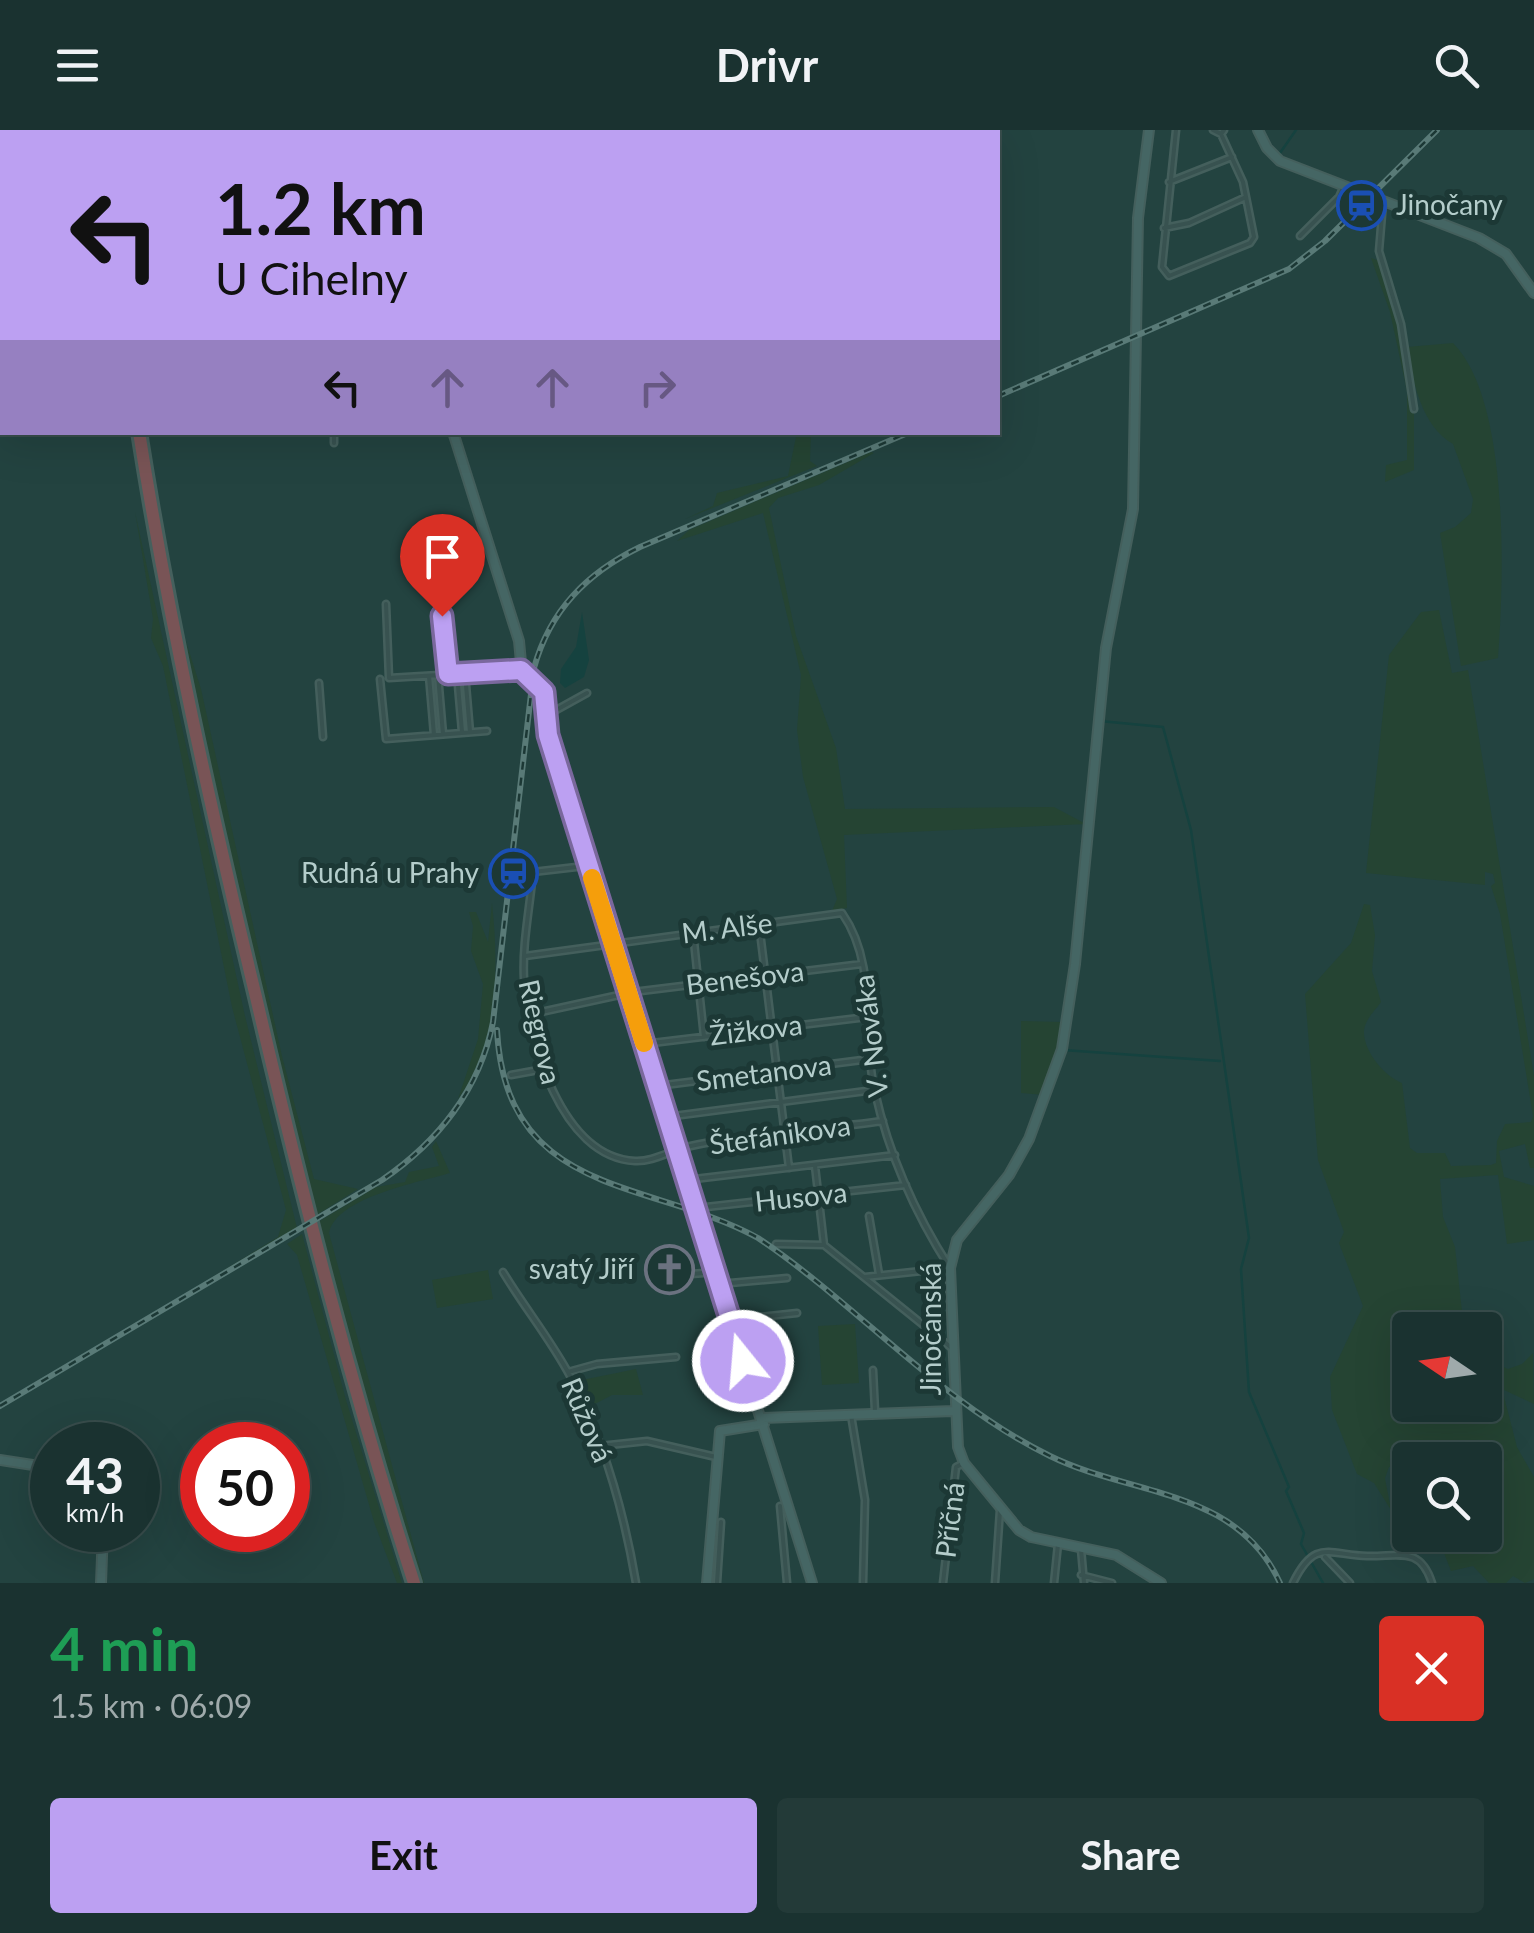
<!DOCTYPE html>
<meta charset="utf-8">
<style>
:root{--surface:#1a3230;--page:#233a38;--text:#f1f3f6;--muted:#9faaab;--line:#384d4c;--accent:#bca0f2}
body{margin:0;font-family:Lato,sans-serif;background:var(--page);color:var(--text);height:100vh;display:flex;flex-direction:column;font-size:38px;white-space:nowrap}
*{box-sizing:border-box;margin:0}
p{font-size:32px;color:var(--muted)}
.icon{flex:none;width:55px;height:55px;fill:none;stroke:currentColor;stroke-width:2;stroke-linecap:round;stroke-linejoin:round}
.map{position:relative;height:1453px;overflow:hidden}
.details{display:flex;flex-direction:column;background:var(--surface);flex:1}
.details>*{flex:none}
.top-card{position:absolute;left:0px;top:0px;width:1000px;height:305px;box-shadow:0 10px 40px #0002,0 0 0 2px var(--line);background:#bca0f2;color:#111;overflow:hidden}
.needle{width:65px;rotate:283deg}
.tools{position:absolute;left:1392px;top:1182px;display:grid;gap:20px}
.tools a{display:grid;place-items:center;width:110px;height:110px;border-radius:10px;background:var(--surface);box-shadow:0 10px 40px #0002,0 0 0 2px var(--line);font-size:50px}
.speed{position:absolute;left:30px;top:1292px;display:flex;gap:20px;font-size:50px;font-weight:700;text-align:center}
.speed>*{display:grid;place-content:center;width:130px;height:130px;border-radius:50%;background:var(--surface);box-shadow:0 10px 40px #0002,0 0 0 2px var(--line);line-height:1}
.speed small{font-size:25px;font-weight:400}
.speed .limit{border:15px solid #d22;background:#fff;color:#111}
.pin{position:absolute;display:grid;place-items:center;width:85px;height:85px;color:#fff;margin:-102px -42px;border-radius:50% 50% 50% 0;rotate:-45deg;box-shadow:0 0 10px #0007}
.pin .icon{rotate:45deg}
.me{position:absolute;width:110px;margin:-55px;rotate:343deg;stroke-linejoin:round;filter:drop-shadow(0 0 8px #0008)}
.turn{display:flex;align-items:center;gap:35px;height:210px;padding:0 50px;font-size:45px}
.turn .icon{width:130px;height:130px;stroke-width:2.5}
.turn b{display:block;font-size:70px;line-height:85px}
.lanes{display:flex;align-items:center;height:95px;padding:0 50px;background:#0003;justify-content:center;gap:50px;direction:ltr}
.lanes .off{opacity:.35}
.round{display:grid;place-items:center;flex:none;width:105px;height:105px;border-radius:10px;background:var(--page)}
.summary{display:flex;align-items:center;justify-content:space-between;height:170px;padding:0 50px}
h1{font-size:60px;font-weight:700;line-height:75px;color:#1e9e55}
.action{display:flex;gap:20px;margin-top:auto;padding:20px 50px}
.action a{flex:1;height:115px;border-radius:10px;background:var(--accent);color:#111;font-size:40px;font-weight:700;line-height:115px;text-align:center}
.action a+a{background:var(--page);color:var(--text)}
header{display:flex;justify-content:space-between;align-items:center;height:130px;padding:0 50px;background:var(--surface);font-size:45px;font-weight:700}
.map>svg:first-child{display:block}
.green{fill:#254433}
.water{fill:#15423f}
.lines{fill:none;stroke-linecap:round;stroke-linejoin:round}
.stream{stroke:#15423f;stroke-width:2.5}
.street-casing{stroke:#445f5c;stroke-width:9}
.secondary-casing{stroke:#445f5c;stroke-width:12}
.highway-casing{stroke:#45605d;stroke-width:18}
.street{stroke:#385250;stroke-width:4}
.secondary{stroke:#456664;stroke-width:8}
.highway{stroke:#795456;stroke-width:12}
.rail-casing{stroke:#597a77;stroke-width:6}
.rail{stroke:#1c3835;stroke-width:2.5;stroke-dasharray:8;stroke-linecap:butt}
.route-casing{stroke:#7a689d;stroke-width:25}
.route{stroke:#bca0f2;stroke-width:18}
.slow{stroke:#f59e0b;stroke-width:18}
.labels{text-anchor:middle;stroke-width:10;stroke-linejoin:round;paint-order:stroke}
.poi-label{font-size:28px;fill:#b4cdcb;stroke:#1c3835;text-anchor:end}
.street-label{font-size:28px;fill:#b4cdcb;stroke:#1c3835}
</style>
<header><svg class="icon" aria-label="menu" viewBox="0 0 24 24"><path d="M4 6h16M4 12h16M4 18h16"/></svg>Drivr<svg class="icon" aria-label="search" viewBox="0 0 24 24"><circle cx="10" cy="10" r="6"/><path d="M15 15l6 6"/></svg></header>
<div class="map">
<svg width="1534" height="1453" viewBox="0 0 1534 1453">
<rect width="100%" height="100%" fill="#234340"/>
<!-- green -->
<path class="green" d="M 1371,128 L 1380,131 L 1393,172 L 1414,280 L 1414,340 L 1385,352 L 1386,335 L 1407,330 L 1407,261 L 1390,182 Z
M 1453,213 C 1510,270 1504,450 1498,528 L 1461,536 L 1440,403 L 1455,397 L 1471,383 L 1473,369 L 1453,314 C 1421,296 1413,251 1407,217 Z
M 797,302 L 811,303 L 810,331 L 817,336 L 685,389 L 713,376 L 717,363 L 788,346 Z
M 871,322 L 874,323 L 819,355 L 778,368 L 769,378 L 796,506 L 836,618 L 845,679 L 1054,677 L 1086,694 L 844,705 L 847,778 L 832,781 L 837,769 L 803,647 L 797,600 L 801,545 L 763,383 L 677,411 L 689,400 Z
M 135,382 L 245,886 L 297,1098 L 206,1151 L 278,1107 L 286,1080 L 232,877 L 163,536 L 151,508 L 153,489 Z
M 1439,480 L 1452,543 L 1468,540 L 1534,946 L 1534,1038 L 1530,1038 L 1525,1014 L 1499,1021 L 1504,1047 L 1534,1056 L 1534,1110 L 1507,1114 L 1498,1045 L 1440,1049 L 1443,1087 L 1455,1117 L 1464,1200 L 1410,1200 L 1410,1275 L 1485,1275 L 1485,1229 L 1508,1239 L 1522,1234 L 1533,1223 L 1534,1274 L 1502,1259 L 1517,1317 L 1534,1347 L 1534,1449 L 1525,1453 L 1513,1446 L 1506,1453 L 1489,1453 L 1473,1436 L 1451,1441 L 1437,1405 L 1485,1405 L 1485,1330 L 1410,1330 L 1389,1337 L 1385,1348 L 1391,1380 L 1374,1353 L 1357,1344 L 1332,1280 L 1330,1247 L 1363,1176 L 1339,1113 L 1344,1102 L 1318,1030 L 1305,864 L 1351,813 L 1364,774 L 1370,775 L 1375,805 L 1372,841 L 1381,872 C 1375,881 1365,889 1364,901 C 1363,921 1385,947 1402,953 L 1410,1018 L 1417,1023 L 1445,1023 L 1451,1036 L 1491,1035 L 1496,1033 L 1497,1011 L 1505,994 L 1531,992 L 1533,986 L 1500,784 L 1491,756 L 1495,753 L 1493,744 L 1485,742 L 1485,755 L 1366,743 L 1389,525 L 1421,482 Z
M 185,508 L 201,559 L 282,926 L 314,1049 L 358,1059 L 315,1086 L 240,777 Z
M 492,773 C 499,838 499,914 458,969 L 478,909 L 483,854 L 471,821 L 473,796 L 469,782 L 476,782 L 488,812 Z
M 1021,891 L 1064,892 L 1044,965 L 1021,963 Z
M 436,1011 L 450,1043 C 421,1052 336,1067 329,1103 L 424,1453 L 417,1453 L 318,1092 L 376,1057 L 405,1052 L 409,1042 L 439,1036 L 432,1017 Z
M 302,1104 L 346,1270 L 402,1453 L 397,1453 L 374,1392 L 297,1125 L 287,1114 Z
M 488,1140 L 493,1169 L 437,1178 L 432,1150 Z
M 855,1194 L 859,1253 L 822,1255 L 818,1196 Z
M 636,1239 L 643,1265 L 612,1265 L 589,1277 L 577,1251 Z"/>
<!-- water -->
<path class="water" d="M 582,482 L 589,530 L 584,547 L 565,558 L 560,553 L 561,539 L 576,517 Z"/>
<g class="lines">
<!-- stream -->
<path class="stream" d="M 480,2 L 481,0
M 1280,23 L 1296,0
M 1100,591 L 1163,597 L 1191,700 L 1249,1108 L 1241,1139 L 1249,1262 L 1289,1357 L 1286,1361 L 1304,1403 L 1301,1414 L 1323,1453
M 1063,920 L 1220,931"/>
<defs>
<path id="street" d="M 192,0 L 192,2
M 238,0 L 238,2
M 1176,0 L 1162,137 L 1169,146 L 1250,113 L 1254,107 L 1243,52 L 1221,4
M 1213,0 L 1221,4 L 1224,0
M 398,2 L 399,0
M 459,2 L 461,0
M 1169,52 L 1232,27
M 1383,73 L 1379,121 L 1401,194 L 1414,279
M 1164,98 L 1189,93 L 1246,67
M 1300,106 L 1339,67 L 1343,58
M 334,302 L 334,313
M 386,474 L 389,548 L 521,540
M 442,487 L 448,544
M 465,543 L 470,602
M 457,544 L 462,602
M 438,545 L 443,604
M 429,546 L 434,605
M 380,549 L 386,609 L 487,601
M 319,553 L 323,607
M 549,584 L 587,563
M 585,736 L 533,742 C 530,777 522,814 524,849 C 528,908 560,1027 635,1031 C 652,1032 670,1021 686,1017 C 750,1003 818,1000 883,991
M 759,794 L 789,1038
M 693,802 L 704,907
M 525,826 L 842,783 C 879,836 861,903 875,962 C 889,1025 916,1085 950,1138 L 865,1147
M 532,884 L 633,862 L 862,834
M 644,914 L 867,887
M 511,945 L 544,939
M 657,956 L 870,929
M 666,987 L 874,960
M 815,1036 L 824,1115 L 953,1219
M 686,1050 L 895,1025
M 697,1078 L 906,1055
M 869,1086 L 879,1144
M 776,1114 L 824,1115
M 503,1142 C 524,1177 551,1210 570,1246 C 604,1310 624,1382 636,1453
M 692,1144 L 715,1142
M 719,1154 L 787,1148
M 730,1190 L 797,1183
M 873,1240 L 875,1281
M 568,1242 L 597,1234 L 676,1227
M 851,1285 L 865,1370 L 863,1453
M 600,1316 L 647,1311 L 716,1327
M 780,1376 L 787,1453
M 1081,1419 L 1084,1453
M 1325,1427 L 1350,1453
M 1081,1445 L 1112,1453
M 717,1453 L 721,1392
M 943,1453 L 956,1337 L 964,1333
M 995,1453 L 1000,1380
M 1054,1453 L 1058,1414
M 1293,1453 C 1315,1408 1329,1425 1367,1426 C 1398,1427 1420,1415 1432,1453"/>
<path id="secondary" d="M 328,0 L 329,2
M 1149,0 L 1138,88 L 1133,379 L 1106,518 L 1075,834 L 1062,919 L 1029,1009 L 1009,1045 L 957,1110 L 950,1138 L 958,1317 L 964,1333 L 1019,1400 L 1031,1407 L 1116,1425 L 1161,1453
M 1258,0 L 1267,18 L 1280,31 L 1479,108 L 1506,124 L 1534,163
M 81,2 L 81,0
M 489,2 L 489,0
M 0,72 L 2,72
M 453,302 L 519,511 L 522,543 L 545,565 L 546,597 L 570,680 L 812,1453
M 763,1288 L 953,1281
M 0,1330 L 52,1338
M 101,1453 L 103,1400
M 707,1453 L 720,1301 L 764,1294"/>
<path id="highway" d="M 113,0 L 113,2
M 139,302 C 169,492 211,680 256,867 C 302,1064 352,1261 414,1453"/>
</defs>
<!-- street casing -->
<use href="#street" class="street-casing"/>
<!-- secondary casing -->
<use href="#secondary" class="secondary-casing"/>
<!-- highway casing -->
<use href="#highway" class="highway-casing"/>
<!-- street -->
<use href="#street" class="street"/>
<!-- secondary -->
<use href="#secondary" class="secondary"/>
<!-- highway -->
<use href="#highway" class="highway"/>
<defs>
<path id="rail" d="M 998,266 L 1289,139 L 1325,111 L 1437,0
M 497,900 C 506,1069 652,1049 758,1108 C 858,1175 941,1273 1050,1326 C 1131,1366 1237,1358 1280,1453
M 0,1276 L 382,1050 C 438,1012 480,959 493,892 L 534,538 C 550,480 587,443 640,417 L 910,302"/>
</defs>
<!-- rail casing -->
<use href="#rail" class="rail-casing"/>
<!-- rail -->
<use href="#rail" class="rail"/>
</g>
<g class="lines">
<defs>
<path id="route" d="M 442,486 L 448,544 L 521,540 L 544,562 L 548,605 L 743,1231"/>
</defs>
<!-- route casing -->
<use href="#route" class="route-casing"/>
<!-- route -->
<use href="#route" class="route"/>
<!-- slow -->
<path class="slow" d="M 592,748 L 644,913"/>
</g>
<!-- icons -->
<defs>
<symbol id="station-ring" viewBox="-11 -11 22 22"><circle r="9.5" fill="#1c3835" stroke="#1a4fb4" stroke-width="1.5"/><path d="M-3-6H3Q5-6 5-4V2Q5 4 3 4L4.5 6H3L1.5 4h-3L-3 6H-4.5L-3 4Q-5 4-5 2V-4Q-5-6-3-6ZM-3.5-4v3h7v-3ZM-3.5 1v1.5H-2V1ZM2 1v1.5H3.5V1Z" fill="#1a4fb4"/></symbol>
<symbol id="church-ring" viewBox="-11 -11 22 22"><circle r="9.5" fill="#1c3835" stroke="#6b7280" stroke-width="1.5"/><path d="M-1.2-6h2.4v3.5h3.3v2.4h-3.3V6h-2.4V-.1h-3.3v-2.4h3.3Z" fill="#6b7280"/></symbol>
</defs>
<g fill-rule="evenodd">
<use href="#station-ring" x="1334" y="48" width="55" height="55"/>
<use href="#station-ring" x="486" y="716" width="55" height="55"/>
<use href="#church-ring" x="642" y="1112" width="55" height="55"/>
</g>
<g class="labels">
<!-- poi labels -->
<g class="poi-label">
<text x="1396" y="85" text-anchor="start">Jinočany</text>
<text x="479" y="753">Rudná u Prahy</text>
<text x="634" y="1149">svatý Jiří</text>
</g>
<!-- street labels -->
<g class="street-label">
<text transform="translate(727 798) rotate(-7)" y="10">M. Alše</text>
<text transform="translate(745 848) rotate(-7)" y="10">Benešova</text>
<text transform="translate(756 900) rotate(-7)" y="10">Žižkova</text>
<text transform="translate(540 902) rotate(77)" y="10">Riegrova</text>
<text transform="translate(871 906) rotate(-97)" y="10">V. Nováka</text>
<text transform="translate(764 943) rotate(-7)" y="10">Smetanova</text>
<text transform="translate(780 1005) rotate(-8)" y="10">Štefánikova</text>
<text transform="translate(801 1067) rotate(-6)" y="10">Husova</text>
<text transform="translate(931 1199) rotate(-90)" y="10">Jinočanská</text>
<text transform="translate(587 1290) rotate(67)" y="10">Růžová</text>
<text transform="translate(950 1390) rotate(-83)" y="10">Příčná</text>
</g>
</g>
</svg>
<div class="tools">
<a><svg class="needle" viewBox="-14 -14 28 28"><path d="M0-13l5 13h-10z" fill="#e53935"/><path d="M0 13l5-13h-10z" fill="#9faaab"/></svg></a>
<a><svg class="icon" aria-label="search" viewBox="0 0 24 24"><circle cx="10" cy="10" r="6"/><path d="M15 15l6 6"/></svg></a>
</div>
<div class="speed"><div>43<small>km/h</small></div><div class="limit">50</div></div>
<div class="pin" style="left:442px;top:486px;background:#d93025"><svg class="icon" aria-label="arrive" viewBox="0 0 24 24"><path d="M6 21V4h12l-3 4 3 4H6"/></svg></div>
<svg class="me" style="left:743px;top:1231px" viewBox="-20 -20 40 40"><circle r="17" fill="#bca0f2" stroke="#fff" stroke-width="3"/><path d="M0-11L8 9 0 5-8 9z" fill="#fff"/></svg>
<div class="top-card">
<div class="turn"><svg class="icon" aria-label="left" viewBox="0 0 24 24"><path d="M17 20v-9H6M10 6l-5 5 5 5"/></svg><div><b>1.2 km</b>U Cihelny</div></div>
<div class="lanes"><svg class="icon" aria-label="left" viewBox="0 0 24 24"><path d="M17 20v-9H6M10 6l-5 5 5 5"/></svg><svg class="icon off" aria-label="ahead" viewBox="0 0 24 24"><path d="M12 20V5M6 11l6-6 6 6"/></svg><svg class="icon off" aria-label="ahead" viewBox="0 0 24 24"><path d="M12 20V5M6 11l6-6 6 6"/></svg><svg class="icon off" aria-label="right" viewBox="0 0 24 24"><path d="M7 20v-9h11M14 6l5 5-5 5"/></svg></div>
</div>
</div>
<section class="details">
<div class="summary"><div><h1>4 min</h1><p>1.5 km · 06:09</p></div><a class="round" style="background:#d93025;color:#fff"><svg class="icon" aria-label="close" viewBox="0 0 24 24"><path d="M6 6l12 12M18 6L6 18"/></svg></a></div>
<div class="action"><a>Exit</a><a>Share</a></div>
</section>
